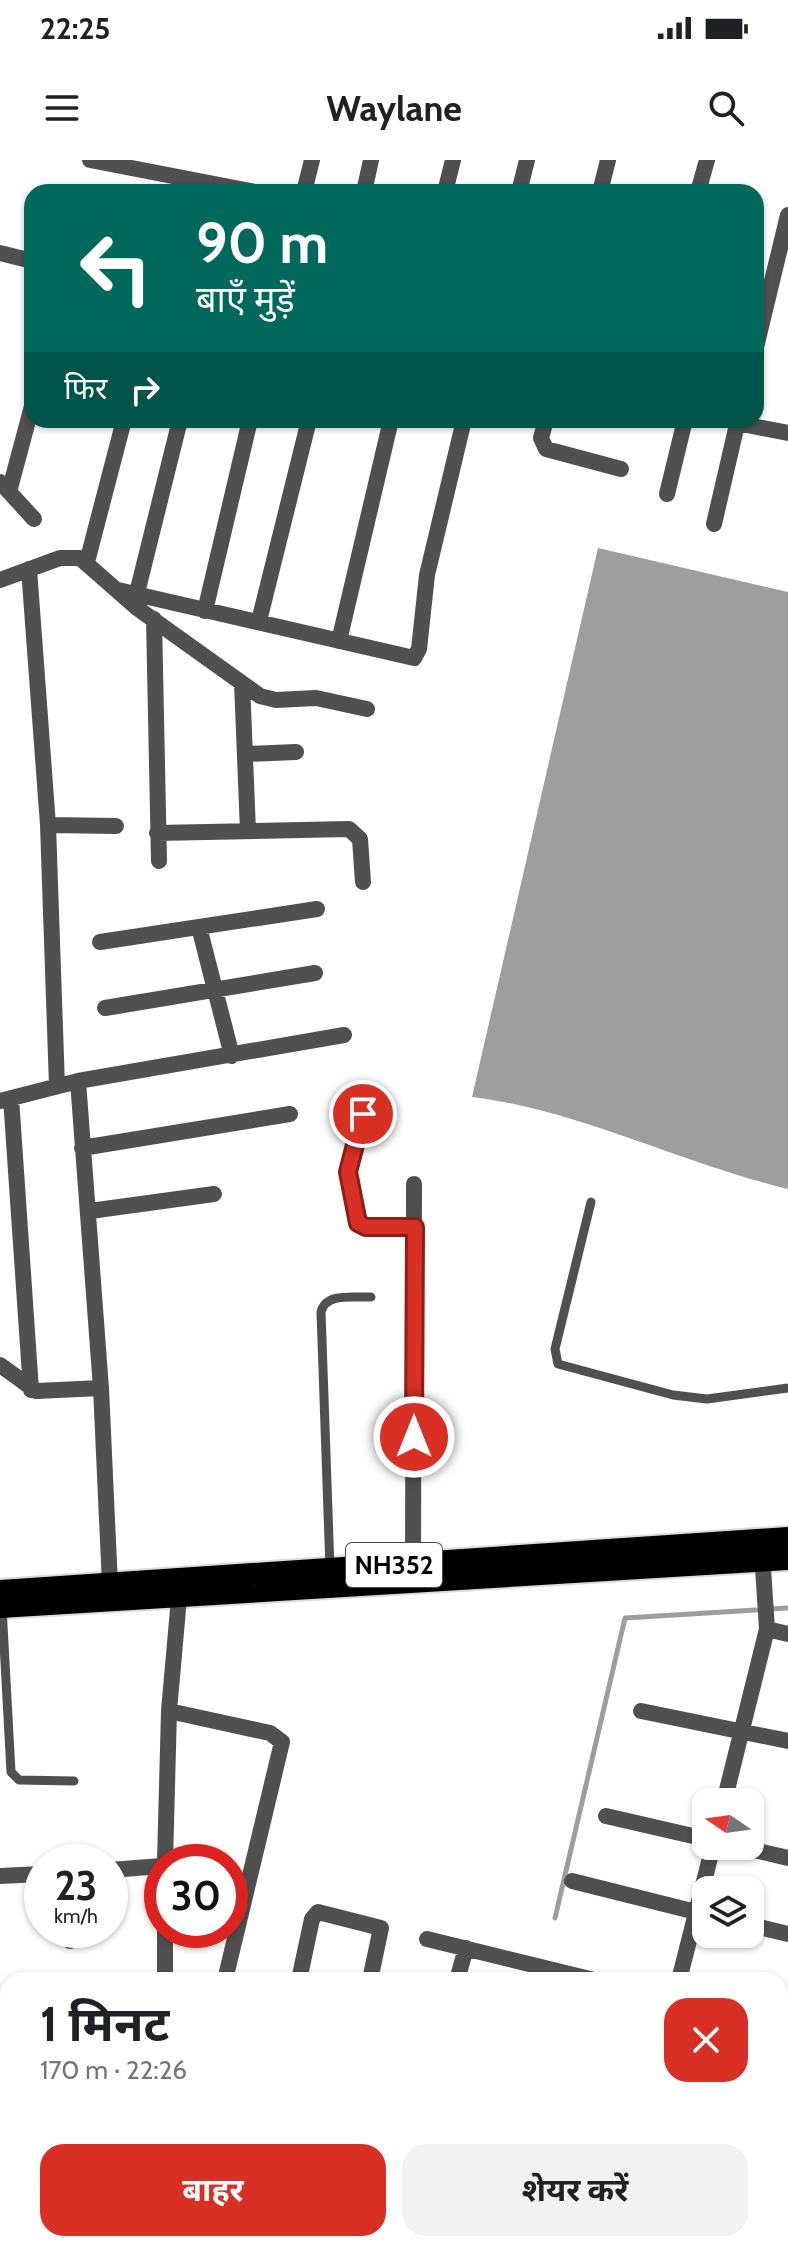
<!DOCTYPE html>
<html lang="hi">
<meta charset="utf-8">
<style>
:root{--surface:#fff;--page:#f2f2f2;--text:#202124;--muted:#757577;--accent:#d93025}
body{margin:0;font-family:Cabin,"Noto Sans Devanagari",sans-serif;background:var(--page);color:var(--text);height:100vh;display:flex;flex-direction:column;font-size:30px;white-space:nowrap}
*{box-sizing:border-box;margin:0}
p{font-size:26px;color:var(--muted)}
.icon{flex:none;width:44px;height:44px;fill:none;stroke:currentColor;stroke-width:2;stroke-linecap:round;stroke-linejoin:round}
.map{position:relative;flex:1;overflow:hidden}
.drawer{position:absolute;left:0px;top:1812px;width:788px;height:280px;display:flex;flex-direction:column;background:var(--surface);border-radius:24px 24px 0 0;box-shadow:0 2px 6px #0004}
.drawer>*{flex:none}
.guide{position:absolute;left:24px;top:24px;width:740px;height:244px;border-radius:24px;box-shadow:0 2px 6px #0004;background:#00695c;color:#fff;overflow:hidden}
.needle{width:52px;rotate:283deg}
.buttons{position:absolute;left:692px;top:1628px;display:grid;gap:16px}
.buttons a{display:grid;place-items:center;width:72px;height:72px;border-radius:16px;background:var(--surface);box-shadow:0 2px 6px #0004;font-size:40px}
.speed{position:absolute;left:24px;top:1684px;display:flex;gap:16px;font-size:40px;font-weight:700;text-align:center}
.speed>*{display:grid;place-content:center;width:104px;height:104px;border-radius:50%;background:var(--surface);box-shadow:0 2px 6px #0004;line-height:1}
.speed small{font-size:20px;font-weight:400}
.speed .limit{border:12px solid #d22;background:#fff;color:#111}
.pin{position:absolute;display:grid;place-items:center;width:68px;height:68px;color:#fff;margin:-34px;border:4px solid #fff;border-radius:50%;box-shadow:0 2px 8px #0007}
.me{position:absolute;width:88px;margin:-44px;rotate:0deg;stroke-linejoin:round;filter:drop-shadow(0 0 6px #0008)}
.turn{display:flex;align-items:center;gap:28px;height:168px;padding:0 40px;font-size:36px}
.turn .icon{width:104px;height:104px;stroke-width:2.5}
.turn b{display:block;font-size:56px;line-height:68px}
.then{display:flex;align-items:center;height:76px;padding:0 40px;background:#0003;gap:16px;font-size:30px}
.round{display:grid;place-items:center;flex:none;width:84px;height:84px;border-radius:24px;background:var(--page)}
.summary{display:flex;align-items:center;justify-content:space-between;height:136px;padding:0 40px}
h1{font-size:48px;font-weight:700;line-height:60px}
.button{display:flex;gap:16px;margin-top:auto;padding:16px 40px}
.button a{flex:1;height:92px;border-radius:24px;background:var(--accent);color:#fff;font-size:32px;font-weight:700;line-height:92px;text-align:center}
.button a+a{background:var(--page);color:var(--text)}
.status{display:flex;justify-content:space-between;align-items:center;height:56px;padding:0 40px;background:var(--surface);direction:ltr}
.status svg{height:22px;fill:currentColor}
header{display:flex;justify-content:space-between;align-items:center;height:104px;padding:0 40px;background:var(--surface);font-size:36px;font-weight:700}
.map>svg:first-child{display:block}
.water{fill:#9e9e9e}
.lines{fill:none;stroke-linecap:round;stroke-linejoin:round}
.stream{stroke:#9e9e9e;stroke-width:5}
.trunk-casing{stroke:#dbdbdb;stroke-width:26}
.service{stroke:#505050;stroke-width:9}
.minor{stroke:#505050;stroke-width:16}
.trunk{stroke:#000;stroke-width:22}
.route-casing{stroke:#8d1f18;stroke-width:20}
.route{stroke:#d93025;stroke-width:14}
.labels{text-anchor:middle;stroke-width:8;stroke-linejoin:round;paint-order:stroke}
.shield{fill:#fff;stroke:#4c4c4c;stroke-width:2}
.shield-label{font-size:26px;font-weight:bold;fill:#000}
</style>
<div class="status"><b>22:25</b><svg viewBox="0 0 49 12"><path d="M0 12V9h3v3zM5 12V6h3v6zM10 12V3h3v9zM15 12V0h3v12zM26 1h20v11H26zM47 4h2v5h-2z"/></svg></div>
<header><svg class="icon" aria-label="menu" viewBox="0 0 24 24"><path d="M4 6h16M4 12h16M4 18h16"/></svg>Waylane<svg class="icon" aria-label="search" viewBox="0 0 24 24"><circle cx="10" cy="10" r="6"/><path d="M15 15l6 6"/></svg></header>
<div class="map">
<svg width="788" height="2092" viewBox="0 0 788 2092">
<rect width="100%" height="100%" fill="#fff"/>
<!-- water -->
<path class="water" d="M 598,388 L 788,432 L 788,1029 C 682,1004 579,950 472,937 Z"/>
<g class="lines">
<!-- stream -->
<path class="stream" d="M 769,1449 L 788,1448
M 555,1758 L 625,1458 L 756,1450"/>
<defs>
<path id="trunk" d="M 0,1431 L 788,1378
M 0,1447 L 788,1399"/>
</defs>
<!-- trunk casing -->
<use href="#trunk" class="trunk-casing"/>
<!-- service -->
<path class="service" d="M 591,1042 L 555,1189 L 558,1204 L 673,1235 L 707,1239 L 788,1228
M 330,1409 L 321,1152 C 326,1132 354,1138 371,1137
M 2,1447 L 11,1612 L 19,1620 L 74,1621"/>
<!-- minor -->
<path class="minor" d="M 90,0 L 255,32
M 304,32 L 312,0
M 364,32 L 371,0
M 445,32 L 453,0
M 519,32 L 527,0
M 600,32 L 608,0
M 698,32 L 707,0
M 0,93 L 32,101
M 756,187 L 788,55
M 546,260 L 541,278 L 546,289 L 621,309
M 737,263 L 788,273
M 0,322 L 34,359
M 9,332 L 32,246
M 667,334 L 685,260
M 714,364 L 738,260
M 87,402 L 124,260
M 29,409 L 48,665 L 57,926
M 0,420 L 60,398 L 80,398 L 137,448 L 260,536 L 276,540 L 316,538 L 367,549
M 118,430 L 414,498 L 419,489 L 427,415 L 464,260
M 137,433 L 180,260
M 205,451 L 250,260
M 154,459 L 159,701
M 259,461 L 309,260
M 339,481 L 391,260
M 242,523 L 248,671
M 246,594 L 296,592
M 48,665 L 116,666
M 157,673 L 349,669 L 360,679 L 363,722
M 199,767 L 232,896
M 100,782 L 317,749
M 105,848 L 315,813
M 78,921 L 101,1228 L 110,1425
M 11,938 L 31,1230
M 0,941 L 78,921 L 344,875
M 363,954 L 348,1012 L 358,1063 L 366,1067 L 415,1067
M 82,988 L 290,954
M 90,1051 L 214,1034
M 0,1205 L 36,1231 L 101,1228
M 413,1404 L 414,1024
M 767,1469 L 788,1474
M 169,1551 L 270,1573 L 282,1582 L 225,1820
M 641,1551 L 788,1581
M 724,1642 L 767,1469 L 762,1393
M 606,1656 L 706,1679
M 737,1686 L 788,1698
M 165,1702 L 169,1551 L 179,1438
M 110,1710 L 162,1706
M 0,1716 L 42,1714
M 572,1721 L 704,1754
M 750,1765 L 788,1774
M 70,1770 L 70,1781
M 427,1779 L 594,1820
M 165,1820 L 165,1770
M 299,1820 L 312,1759 L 318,1752 L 381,1768 L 370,1820
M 457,1820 L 466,1788
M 679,1820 L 713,1686
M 0,1858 L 8,1862
M 780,1866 L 788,1868
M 0,1967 L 8,1971
M 780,1968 L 788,1970
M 0,2073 L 8,2077
M 780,2082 L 788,2084
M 22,2084 L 38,2092
M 352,2084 L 385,2092
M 87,2092 L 89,2084
M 580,2092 L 582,2084"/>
<!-- trunk -->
<use href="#trunk" class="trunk"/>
</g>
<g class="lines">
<defs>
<path id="route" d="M 363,954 L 348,1012 L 358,1063 L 366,1067 L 415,1067 L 414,1277"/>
</defs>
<!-- route casing -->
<use href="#route" class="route-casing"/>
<!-- route -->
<use href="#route" class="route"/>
</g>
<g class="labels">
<!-- shield labels -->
<rect class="shield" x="346" y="1383" width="96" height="44" rx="6"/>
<g class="shield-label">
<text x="394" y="1414">NH352</text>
</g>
</g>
</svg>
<div class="buttons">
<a><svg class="needle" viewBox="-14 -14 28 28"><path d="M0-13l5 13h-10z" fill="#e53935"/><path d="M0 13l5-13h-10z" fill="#757577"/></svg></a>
<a><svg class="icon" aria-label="layers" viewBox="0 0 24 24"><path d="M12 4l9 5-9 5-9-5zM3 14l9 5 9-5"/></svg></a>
</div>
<div class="speed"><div>23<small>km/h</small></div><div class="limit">30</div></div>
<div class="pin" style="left:363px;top:954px;background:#d93025"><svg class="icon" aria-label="arrive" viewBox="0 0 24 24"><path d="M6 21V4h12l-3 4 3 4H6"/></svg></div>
<svg class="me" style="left:414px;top:1277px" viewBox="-20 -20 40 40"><circle r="17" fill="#d93025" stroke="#fff" stroke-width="3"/><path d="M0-11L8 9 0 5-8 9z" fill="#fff"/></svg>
<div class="guide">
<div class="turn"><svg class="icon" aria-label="left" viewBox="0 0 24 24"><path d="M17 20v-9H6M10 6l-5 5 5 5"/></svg><div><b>90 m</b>बाएँ मुड़ें</div></div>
<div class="then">फिर<svg class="icon" aria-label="right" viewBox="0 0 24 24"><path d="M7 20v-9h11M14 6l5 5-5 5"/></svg></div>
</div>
<section class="drawer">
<div class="summary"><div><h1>1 मिनट</h1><p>170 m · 22:26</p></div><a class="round" style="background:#d93025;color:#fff"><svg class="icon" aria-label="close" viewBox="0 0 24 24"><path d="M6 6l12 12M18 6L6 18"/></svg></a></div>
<div class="button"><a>बाहर</a><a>शेयर करें</a></div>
</section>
</div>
